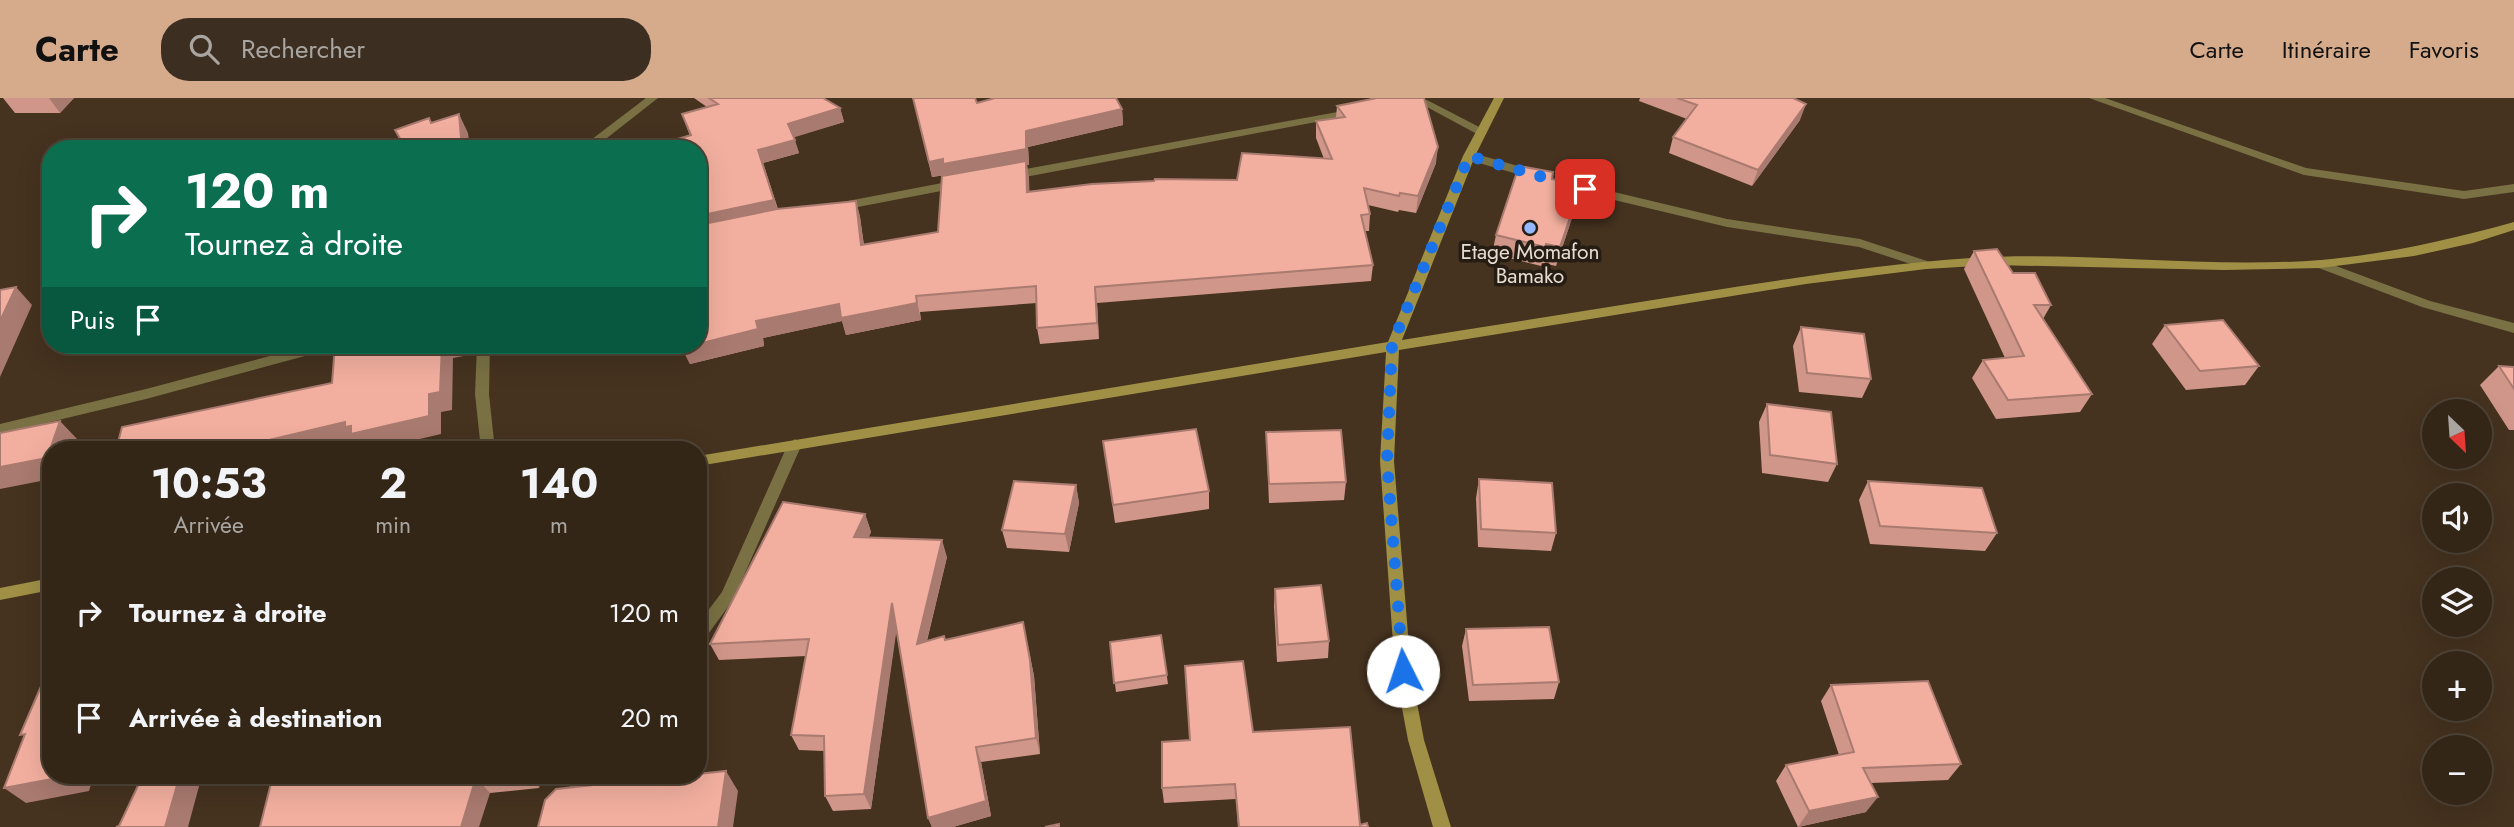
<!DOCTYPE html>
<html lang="fr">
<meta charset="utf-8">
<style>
:root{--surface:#342617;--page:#3c2e20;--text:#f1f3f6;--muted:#a9a5a1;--line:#4e4336;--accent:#d6ab8b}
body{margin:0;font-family:Jost,sans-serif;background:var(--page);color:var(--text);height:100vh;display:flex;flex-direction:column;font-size:26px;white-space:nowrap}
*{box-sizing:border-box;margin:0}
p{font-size:23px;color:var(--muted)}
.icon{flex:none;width:38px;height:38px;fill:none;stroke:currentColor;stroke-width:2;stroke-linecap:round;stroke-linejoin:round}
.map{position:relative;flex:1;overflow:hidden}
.panel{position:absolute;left:42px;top:343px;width:665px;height:343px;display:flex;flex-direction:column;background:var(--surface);border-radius:28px;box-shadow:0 7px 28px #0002,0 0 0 2px var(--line)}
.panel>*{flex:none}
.guide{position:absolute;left:42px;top:42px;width:665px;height:214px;border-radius:28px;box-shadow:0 7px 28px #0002,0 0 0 2px var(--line);background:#0b6e4f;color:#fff;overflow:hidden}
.needle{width:46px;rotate:155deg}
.buttons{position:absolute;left:2422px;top:301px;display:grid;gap:14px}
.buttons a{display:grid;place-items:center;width:70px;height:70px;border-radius:50%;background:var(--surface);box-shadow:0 7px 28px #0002,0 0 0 2px var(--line);font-size:35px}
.pin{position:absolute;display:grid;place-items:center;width:60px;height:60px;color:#fff;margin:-30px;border-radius:14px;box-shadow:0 4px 10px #0006}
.me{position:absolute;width:77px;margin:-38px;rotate:356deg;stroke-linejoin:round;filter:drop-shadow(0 0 5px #0008)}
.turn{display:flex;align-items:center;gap:24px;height:147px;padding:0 28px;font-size:32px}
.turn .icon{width:91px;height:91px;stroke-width:2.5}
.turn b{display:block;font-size:49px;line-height:60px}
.then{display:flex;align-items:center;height:66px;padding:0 28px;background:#0003;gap:14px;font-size:26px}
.eta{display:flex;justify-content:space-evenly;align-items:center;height:119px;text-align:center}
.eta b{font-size:42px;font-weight:700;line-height:49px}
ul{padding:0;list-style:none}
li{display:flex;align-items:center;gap:21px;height:105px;padding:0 28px}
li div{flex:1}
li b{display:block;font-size:26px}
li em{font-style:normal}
header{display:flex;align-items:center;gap:42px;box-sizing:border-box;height:98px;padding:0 35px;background:var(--accent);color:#111}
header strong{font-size:33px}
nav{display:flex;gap:38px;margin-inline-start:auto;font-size:24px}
.search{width:490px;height:63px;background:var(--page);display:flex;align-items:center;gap:18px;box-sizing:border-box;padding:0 24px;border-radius:28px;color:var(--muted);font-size:26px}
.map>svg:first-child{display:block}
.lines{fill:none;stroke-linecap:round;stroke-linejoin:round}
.street{fill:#797043;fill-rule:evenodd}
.secondary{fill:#9f9045;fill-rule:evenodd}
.wall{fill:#d09689}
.shaded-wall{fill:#a97a6f}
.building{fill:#f2af9f;stroke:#a97a6f;stroke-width:2}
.route{stroke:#1a73e8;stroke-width:12;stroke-dasharray:0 21.6}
.poi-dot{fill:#95b7fd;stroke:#251c14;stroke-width:2.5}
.labels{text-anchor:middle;stroke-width:7;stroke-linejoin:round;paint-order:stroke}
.poi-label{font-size:21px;fill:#e9ddd1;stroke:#251c14}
</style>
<header>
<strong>Carte</strong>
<div class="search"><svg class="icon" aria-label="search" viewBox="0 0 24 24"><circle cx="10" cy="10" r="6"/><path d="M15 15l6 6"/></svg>Rechercher</div>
<nav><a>Carte</a><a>Itinéraire</a><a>Favoris</a></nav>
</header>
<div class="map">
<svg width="2514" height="729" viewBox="0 0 2514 729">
<rect width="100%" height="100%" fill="#45321f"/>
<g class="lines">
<!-- street -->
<path class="street" d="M 646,0 L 658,0 L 593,51 L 579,51 Z
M 2089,0 L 2105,0 L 2306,70 L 2464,93 L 2514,86 L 2514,94 L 2464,101 L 2304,77 Z
M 1427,2 L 1485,32 L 1487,34 L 1485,36 L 1477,36 L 1425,8 L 1409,10 L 1403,7 L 1409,4 Z
M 1354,11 L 1360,14 L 1358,16 L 1009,82 L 1003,78 L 1009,74 Z
M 1469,54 L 1539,74 L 1541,77 L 1535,81 L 1465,61 L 1463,58 Z
M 958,82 L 962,83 L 962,89 L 837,113 L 831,109 L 837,105 Z
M 1564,82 L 1727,121 L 1860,141 L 1930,164 L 1932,167 L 1926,171 L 1859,149 L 1727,129 L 1560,89 L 1560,83 Z
M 2320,162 L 2430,203 L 2514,225 L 2514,235 L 2422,209 L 2316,169 L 2314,166 L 2316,163 Z
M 311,247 L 334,247 L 327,252 L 146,301 L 0,336 L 0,326 L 146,291 Z
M 477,247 L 490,247 L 489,296 L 495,352 L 481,352 L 475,296 Z
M 795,341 L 802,346 L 733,502 L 703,543 L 698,544 L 698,526 L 722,494 L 788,346 Z
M 579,677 L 598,677 L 573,706 L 567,709 L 561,706 L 559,701 Z"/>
<!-- secondary -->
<path class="secondary" d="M 1494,0 L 1504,0 L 1475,58 L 1402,242 C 1500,226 1598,211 1697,195 C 1788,181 1879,166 1971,160 C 2087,153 2204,171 2321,162 C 2388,156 2449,142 2514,124 L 2514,132 L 2473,145 L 2414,158 L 2320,170 L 2224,172 L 1992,167 L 1926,171 L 1806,186 L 1399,252 L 1394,363 L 1411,573 L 1424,642 L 1451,729 L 1433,729 L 1408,642 L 1395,573 L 1380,363 L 1386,254 L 698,368 L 698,358 L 1388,244 L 1463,58 Z
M 51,480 L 51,492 L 0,502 L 0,490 Z"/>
</g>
<!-- wall -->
<path class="wall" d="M 3,0 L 74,0 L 60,15 L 15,15 Z
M 694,0 L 823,0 L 840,10 L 844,24 L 793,39 L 799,55 L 763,65 L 778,111 L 856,103 L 860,119 L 864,147 L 938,134 L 945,77 L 932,79 L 913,0 L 977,5 L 1122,11 L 1123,27 L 1028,49 L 1029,67 L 1027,67 L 1029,93 L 1237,82 L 1324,61 L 1316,40 L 1316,23 L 1336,20 L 1337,8 L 1371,1 L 1370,0 L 1424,0 L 1436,65 L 1416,115 L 1399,112 L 1398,114 L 1368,107 L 1370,116 L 1369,133 L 1365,133 L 1373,167 L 1371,183 L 1097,205 L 1099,241 L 1040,246 L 1037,230 L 1037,205 L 920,214 L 921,222 L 846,237 L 842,223 L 763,240 L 764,248 L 690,266 L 682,250 L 704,151 L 701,127 L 698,119 L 698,51 L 690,38 L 682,16 L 707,9 Z
M 1640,0 L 1793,0 L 1800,22 L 1752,88 L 1669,55 L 1673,39 L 1687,21 L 1639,3 Z
M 1552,81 L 1577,105 L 1556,168 L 1542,165 L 1541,168 L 1492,156 L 1496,137 Z
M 1974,153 L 2013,175 L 2051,207 L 2043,221 L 2092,296 L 2080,314 L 1996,321 L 1972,280 L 1983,262 L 2005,260 L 1964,171 Z
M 2165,227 L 2259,268 L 2245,287 L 2186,292 L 2152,246 Z
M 1801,229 L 1871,281 L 1862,300 L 1799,294 L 1793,248 Z
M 2499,268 L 2514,269 L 2514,332 L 2509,332 L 2480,287 Z
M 1767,306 L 1837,366 L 1828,384 L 1762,375 L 1759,324 Z
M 1266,334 L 1346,384 L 1344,402 L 1269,405 Z
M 1103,343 L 1209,393 L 1209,411 L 1115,425 Z
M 1479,381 L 1556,435 L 1551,453 L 1478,449 L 1476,400 Z
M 1868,383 L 1997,435 L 1985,453 L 1870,446 L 1859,402 Z
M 1076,387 L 1079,405 L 1069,454 L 1007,450 L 1002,432 Z
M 865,416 L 871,434 L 868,440 L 947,459 L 927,543 L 945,542 L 1023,524 L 1034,578 L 1040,656 L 981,664 L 991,718 L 953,729 L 932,729 L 928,720 L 896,532 L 871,711 L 833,713 L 825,698 L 824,653 L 799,652 L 791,637 L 806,558 L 719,562 L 710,546 Z
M 1275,491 L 1329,543 L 1328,560 L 1277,564 L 1274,508 Z
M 1466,531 L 1559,584 L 1554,601 L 1469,603 L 1462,548 Z
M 1161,537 L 1168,586 L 1116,594 L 1110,544 Z
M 1831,587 L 1961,666 L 1948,682 L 1871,685 L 1866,714 L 1798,729 L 1776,683 L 1786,667 L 1839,657 L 1821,603 Z
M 1253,634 L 1360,727 L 1368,729 L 1238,729 L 1236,701 L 1164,705 L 1162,690 L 1190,642 Z
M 143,677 L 210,677 L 209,680 L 201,681 L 119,728 Z
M 273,677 L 542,677 L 539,690 L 490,695 Z"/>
<!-- shaded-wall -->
<path class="shaded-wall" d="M 49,0 L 74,0 L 60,15 Z
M 1806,6 L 1800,22 L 1752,88 L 1758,72 Z
M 840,10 L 844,24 L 792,40 L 788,26 Z
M 1122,11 L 1123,27 L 1028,49 L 1029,67 L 1027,67 L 1029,79 L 1030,110 L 946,81 L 945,77 L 932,79 L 929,64 L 943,61 L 1026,33 Z
M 459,16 L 468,35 L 470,51 L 462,51 Z
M 182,42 L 188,51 L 181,51 Z
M 795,42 L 799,55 L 763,65 L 779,116 L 703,131 L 698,118 L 758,52 Z
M 1438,49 L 1436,65 L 1416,115 L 1418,98 Z
M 1581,87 L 1577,105 L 1556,168 L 1560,149 Z
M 856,103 L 860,119 L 866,164 L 861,147 Z
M 16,189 L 32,207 L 0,279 L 0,223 Z
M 1095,189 L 1097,205 L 1099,241 L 1097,225 Z
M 916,198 L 921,222 L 846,237 L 842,223 L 763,240 L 764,248 L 690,266 L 682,250 L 698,247 L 698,246 L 756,223 L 839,206 Z
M 442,247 L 469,247 L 469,257 L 453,260 L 452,312 L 441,314 L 441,336 L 373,352 L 362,352 L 355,343 L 318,352 L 227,352 L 429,296 Z
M 60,323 L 78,342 L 75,352 L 51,352 L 51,381 L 0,391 L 0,369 Z
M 1076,387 L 1079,405 L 1069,454 L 1065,436 Z
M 865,416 L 871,434 L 861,457 L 854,439 Z
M 942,442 L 947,459 L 922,562 L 917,546 Z
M 892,505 L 898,522 L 871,711 L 864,696 Z
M 1023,524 L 1034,578 L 1040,656 L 1036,640 Z
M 976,649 L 981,664 L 991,718 L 953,729 L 932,729 L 928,720 Z
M 726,673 L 738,693 L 733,729 L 718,729 Z
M 68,677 L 94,677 L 89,693 L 26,705 L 4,690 Z
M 180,677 L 197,677 L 201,681 L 188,729 L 165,729 Z
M 529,677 L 542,677 L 539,690 Z
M 476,680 L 490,695 L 479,729 L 461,729 Z
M 1878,699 L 1866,714 L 1798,729 L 1809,713 Z"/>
<!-- building -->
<path class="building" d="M 709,0 L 823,0 L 840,10 L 788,26 L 795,42 L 758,52 L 774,102 L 698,118 L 698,51 L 645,51 L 691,37 L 682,16 L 718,6 Z
M 913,0 L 975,0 L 977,5 L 995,0 L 1116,0 L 1122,11 L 1026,33 L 1026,51 L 943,66 L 943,61 L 929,64 Z
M 1377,0 L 1424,0 L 1438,49 L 1418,98 L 1400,95 L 1399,98 L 1364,90 L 1370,116 L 1361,117 L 1373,167 L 1095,189 L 1097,225 L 1037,230 L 1036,188 L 916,198 L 917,205 L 841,220 L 839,206 L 756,223 L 758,231 L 698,246 L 698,153 L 704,151 L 699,127 L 777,111 L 856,103 L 861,147 L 938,134 L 942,78 L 1026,63 L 1027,94 L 1092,86 L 1154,83 L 1155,81 L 1237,82 L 1242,55 L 1332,61 L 1316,23 L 1345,19 L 1337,8 Z
M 1677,0 L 1793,0 L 1806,6 L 1758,72 L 1673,39 L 1697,7 Z
M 459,16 L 462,51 L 405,51 L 405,49 L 395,32 L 429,20 L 431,25 Z
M 182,42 L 181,51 L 141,51 Z
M 1519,68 L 1553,74 L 1552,81 L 1581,87 L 1560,149 L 1546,146 L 1545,149 L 1496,137 Z
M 1997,151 L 2013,175 L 2035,175 L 2051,207 L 2034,207 L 2092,296 L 2008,302 L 1983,262 L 2024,258 L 1974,153 Z
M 16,189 L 0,223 L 0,192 Z
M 2223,222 L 2259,268 L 2200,273 L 2165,227 Z
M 1801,229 L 1864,236 L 1871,281 L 1807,275 Z
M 335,247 L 442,247 L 440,294 L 429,296 L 429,318 L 351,336 L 351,328 L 345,329 L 345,324 L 227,352 L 116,352 L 122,329 L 332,285 Z
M 682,247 L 694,247 L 682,250 Z
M 2499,268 L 2514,269 L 2514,291 Z
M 1767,306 L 1831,314 L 1837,366 L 1770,357 Z
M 60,323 L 47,360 L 0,369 L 0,335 Z
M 1196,331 L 1209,393 L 1113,407 L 1103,343 Z
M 1341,332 L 1346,384 L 1269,386 L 1266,334 Z
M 1479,381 L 1552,385 L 1556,435 L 1481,431 Z
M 1014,383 L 1076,387 L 1065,436 L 1002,432 Z
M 1868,383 L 1982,390 L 1997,435 L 1880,428 Z
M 783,404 L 865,416 L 854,439 L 942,442 L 917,546 L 944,538 L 945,542 L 1023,524 L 1030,562 L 1036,640 L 976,649 L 986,703 L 928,720 L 892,505 L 864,696 L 825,698 L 824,638 L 791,637 L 809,541 L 710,546 Z
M 1321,487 L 1329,543 L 1278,547 L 1275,491 Z
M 1549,529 L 1559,584 L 1473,587 L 1466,531 Z
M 1161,537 L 1167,577 L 1114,585 L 1110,544 Z
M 1243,563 L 1253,634 L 1350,629 L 1360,727 L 1367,725 L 1368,729 L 1239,729 L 1235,686 L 1162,690 L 1162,644 L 1190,642 L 1185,568 Z
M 1928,583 L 1961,666 L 1863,670 L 1878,699 L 1809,713 L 1786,667 L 1854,654 L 1831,587 Z
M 51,585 L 51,677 L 68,677 L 68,678 L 4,690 L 25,636 L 20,637 L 42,586 Z
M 726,673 L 718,729 L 538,729 L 545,702 L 556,691 L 688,677 L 698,677 L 698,676 Z
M 143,677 L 180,677 L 165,729 L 116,729 L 119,728 Z
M 273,677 L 501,677 L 476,680 L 461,729 L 260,729 Z
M 1059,726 L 1059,729 L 1045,729 Z"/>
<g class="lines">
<!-- route -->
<path class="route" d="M 1403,573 L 1387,363 L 1392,247 L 1469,58 L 1585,91"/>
</g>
<!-- markers -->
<circle class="poi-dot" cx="1530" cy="130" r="7"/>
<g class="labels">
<!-- poi labels -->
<g class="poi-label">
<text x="1530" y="161">Etage Momafon<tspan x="1530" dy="24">Bamako</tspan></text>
</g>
</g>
</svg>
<div class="buttons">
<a><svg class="needle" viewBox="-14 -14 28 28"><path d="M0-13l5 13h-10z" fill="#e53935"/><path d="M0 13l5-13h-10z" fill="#a9a5a1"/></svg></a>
<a><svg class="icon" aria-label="sound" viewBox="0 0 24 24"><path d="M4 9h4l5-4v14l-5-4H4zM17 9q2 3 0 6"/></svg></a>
<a><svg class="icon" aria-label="layers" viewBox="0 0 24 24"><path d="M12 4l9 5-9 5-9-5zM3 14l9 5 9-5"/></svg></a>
<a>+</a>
<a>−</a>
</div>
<div class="pin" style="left:1585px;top:91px;background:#d93025"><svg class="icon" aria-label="arrive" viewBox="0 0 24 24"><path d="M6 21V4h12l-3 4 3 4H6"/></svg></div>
<svg class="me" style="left:1403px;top:573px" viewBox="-20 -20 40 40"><circle r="19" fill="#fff"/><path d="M0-13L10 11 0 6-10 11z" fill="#1a73e8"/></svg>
<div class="guide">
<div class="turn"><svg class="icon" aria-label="right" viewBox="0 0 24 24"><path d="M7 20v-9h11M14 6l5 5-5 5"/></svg><div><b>120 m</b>Tournez à droite</div></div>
<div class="then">Puis<svg class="icon" aria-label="arrive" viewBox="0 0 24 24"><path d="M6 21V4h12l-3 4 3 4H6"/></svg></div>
</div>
<section class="panel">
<div class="eta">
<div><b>10:53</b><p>Arrivée</p></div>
<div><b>2</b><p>min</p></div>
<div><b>140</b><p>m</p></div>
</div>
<ul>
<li><svg class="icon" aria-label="right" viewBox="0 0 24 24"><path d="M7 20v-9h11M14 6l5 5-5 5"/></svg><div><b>Tournez à droite</b></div><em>120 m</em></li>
<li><svg class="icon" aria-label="arrive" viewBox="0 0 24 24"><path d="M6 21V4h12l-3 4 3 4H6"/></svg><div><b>Arrivée à destination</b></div><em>20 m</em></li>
</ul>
</section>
</div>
